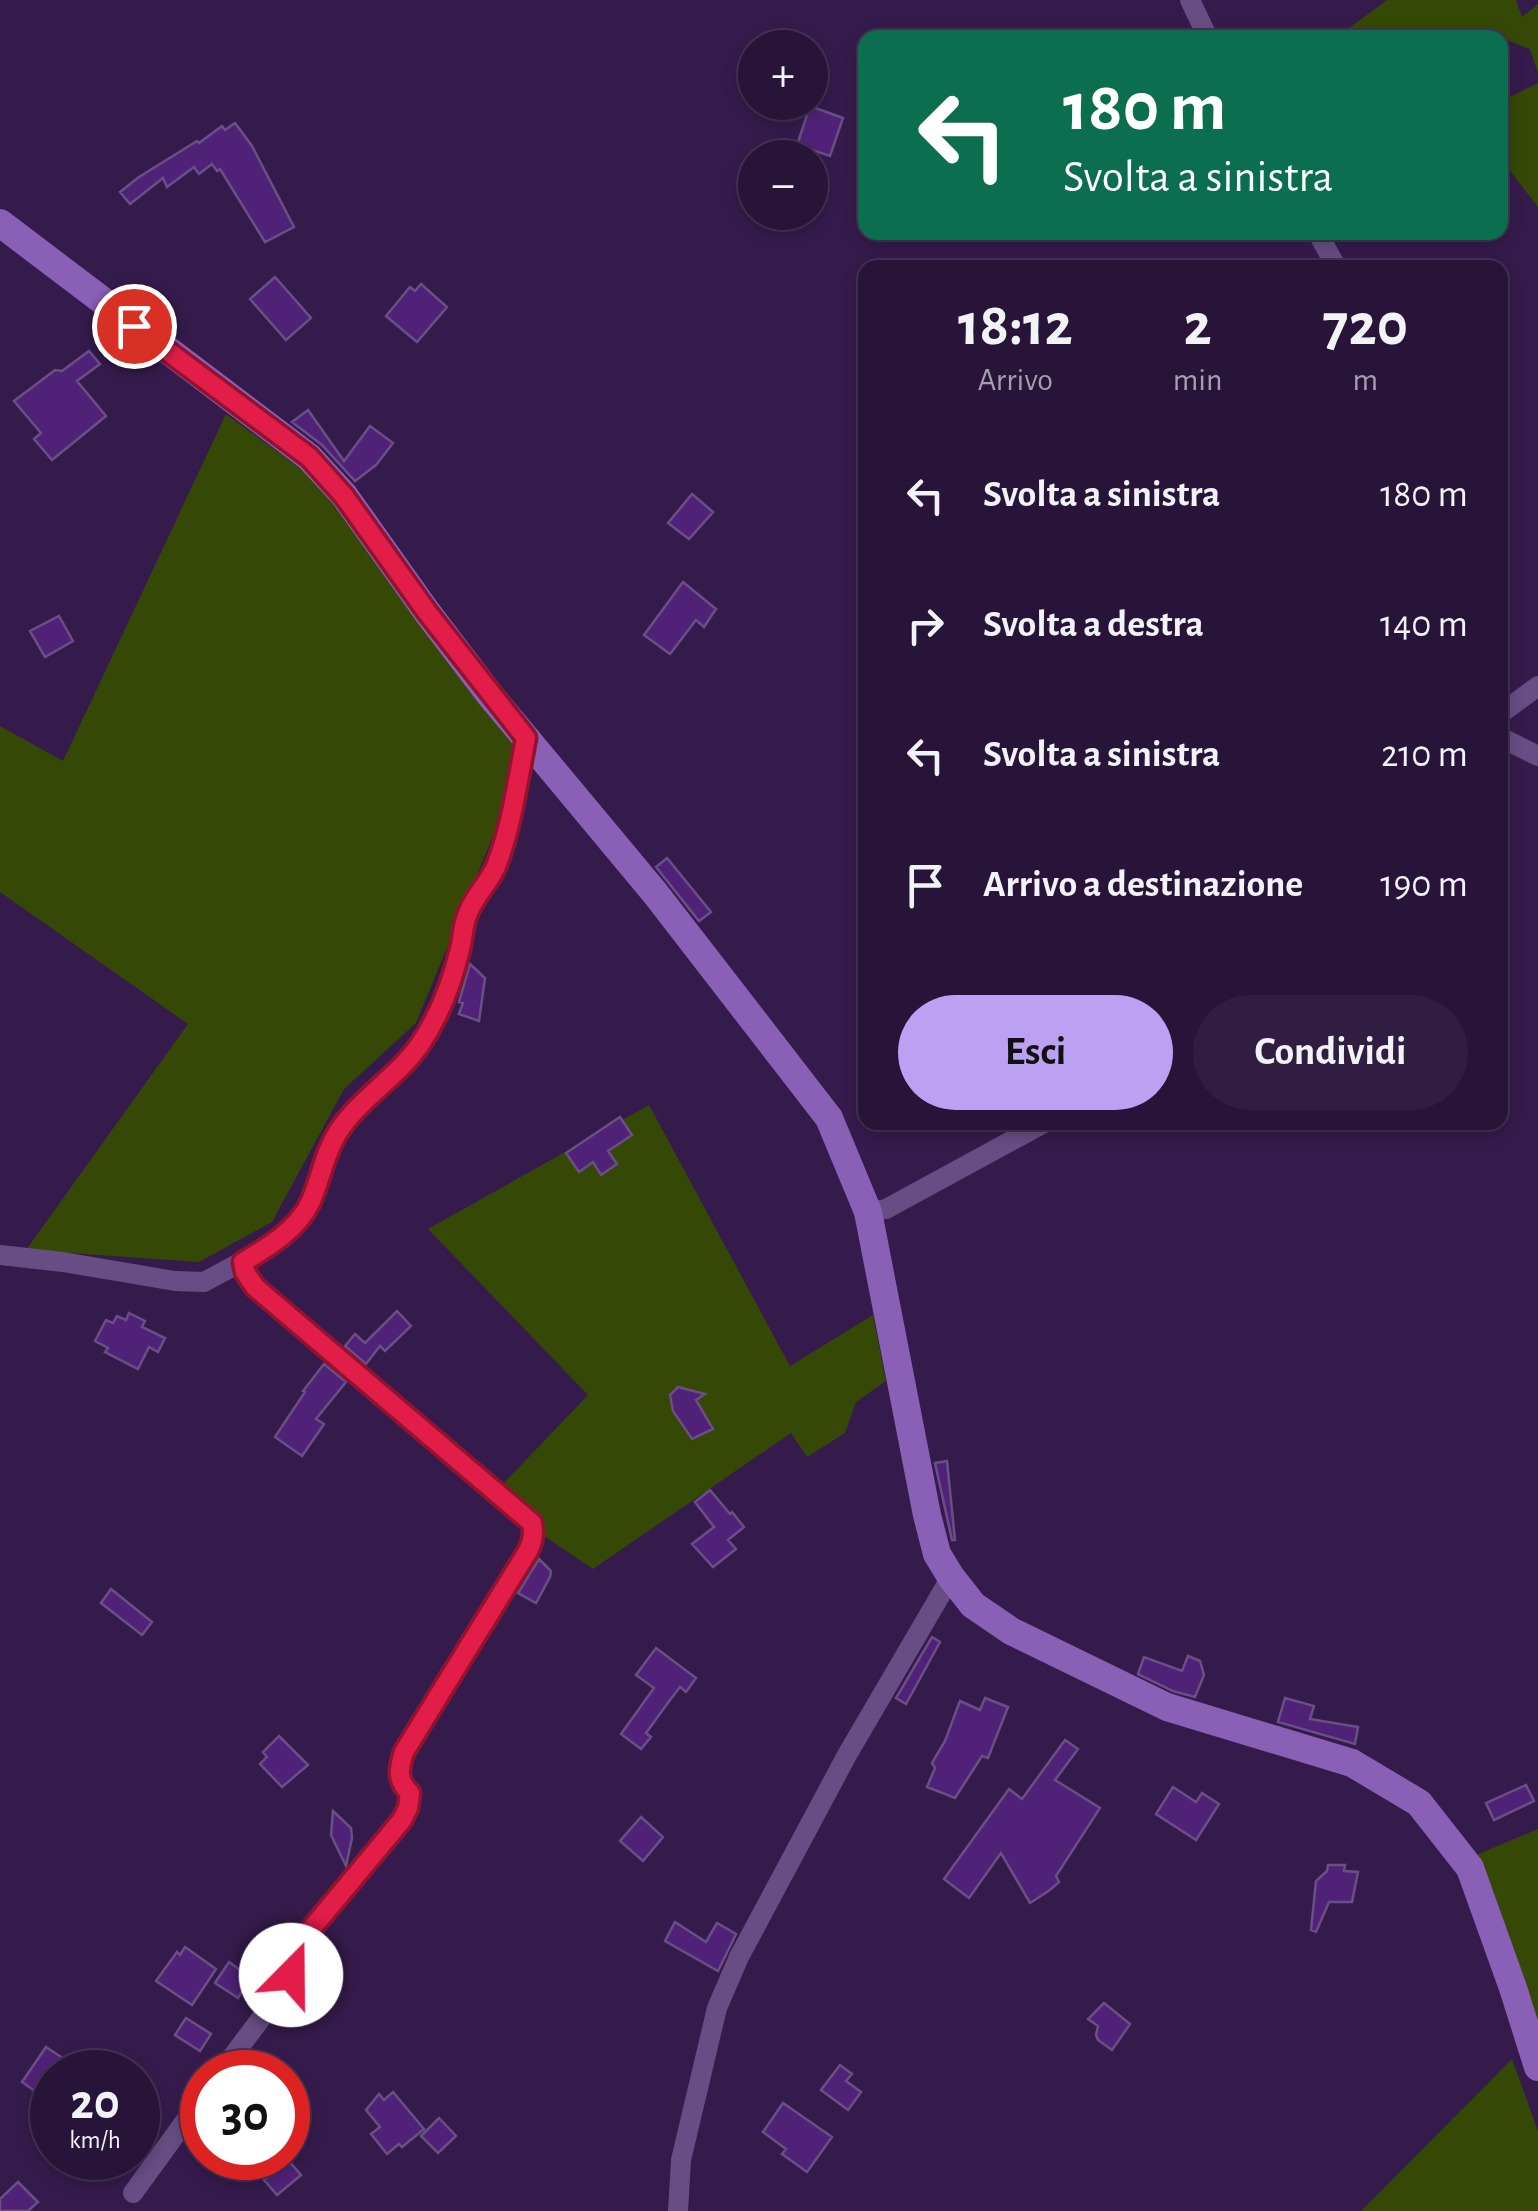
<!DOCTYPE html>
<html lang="it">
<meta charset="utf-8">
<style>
:root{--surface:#281439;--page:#301d41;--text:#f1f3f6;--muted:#a59eae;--line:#443353;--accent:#bca0f2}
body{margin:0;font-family:"Alegreya Sans",sans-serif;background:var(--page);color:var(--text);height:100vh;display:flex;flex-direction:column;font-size:38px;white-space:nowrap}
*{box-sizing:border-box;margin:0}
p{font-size:32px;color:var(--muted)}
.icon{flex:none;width:55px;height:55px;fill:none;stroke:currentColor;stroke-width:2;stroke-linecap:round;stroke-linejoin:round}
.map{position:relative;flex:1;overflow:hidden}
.sheet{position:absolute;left:858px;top:260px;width:650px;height:870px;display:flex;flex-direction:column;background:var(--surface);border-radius:20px;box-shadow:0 5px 15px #0003,0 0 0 2px var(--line)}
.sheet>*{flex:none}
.banner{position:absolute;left:858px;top:30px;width:650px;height:210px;border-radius:20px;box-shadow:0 5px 15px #0003,0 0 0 2px var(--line);background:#0b6e4f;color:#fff;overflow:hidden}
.buttons{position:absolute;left:738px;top:30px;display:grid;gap:20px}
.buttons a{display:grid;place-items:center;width:90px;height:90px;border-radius:50%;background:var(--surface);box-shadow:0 5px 15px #0003,0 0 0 2px var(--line);font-size:50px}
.speed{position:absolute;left:30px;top:2050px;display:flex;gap:20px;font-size:50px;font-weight:700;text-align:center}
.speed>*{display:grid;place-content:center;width:130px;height:130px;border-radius:50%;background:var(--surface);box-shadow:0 5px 15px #0003,0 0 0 2px var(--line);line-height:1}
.speed small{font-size:25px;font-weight:400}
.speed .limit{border:15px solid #d22;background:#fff;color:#111}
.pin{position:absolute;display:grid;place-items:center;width:85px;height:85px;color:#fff;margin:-42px;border:5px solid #fff;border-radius:50%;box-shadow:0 2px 10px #0007}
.me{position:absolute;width:110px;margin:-55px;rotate:22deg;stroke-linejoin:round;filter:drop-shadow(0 0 8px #0008)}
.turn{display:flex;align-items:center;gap:35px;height:210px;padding:0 40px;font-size:45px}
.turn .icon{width:130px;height:130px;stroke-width:2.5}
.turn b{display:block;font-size:70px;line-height:85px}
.eta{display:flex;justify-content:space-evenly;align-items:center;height:170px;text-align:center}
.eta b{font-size:60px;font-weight:700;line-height:70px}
.cta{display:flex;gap:20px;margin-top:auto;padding:20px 40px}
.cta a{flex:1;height:115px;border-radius:60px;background:var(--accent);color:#111;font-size:40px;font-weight:700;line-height:115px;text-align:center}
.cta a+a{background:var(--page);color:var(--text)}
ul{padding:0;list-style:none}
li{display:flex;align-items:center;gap:30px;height:130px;padding:0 40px}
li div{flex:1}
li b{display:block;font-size:38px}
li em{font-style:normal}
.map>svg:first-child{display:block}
.green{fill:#354806}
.building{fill:#502277;stroke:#694f85;stroke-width:2.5}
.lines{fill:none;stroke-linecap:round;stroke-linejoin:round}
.minor{stroke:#674d83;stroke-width:20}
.secondary{stroke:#8a5fb6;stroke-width:28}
.route-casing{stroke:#92132f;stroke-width:25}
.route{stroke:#e11d48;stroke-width:18}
</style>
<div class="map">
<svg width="1538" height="2211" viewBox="0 0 1538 2211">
<rect width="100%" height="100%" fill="#351b4c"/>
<!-- green -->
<path class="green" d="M 1387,0 L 1516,0 L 1522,17 L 1538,4 L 1538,73 L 1530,49 L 1475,28 L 1395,37 L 1337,37 Z
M 1538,83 L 1538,207 L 1500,158 L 1500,102 Z
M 226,414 L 319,482 L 515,747 L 500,819 L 416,1023 L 344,1089 L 272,1222 L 199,1262 L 26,1250 L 188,1024 L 0,892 L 0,726 L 63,761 Z
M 649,1105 L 790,1366 L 873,1315 L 886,1381 L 856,1402 L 845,1433 L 807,1457 L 791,1433 L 593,1569 L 535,1530 L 500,1487 L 588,1395 L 428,1229 Z
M 1538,1829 L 1538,2056 L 1469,1858 Z
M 1512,2059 L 1538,2131 L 1538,2211 L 1361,2211 Z"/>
<!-- building -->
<path class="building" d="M 810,106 L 843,118 L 830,156 L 797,145 Z
M 235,123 L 252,146 L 294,227 L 265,242 L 220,169 L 217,171 L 212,164 L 199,174 L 194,167 L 167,187 L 163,178 L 130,204 L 120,192 L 139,177 L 197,141 L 199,143 L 222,126 L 225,130 Z
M 275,277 L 311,318 L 286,340 L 250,299 Z
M 421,284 L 447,307 L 417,342 L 386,316 L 410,287 L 415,291 Z
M 89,351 L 100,364 L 77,381 L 106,416 L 52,460 L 34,439 L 41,433 L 14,401 L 55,370 L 62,371 Z
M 308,410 L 344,461 L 370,426 L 393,443 L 376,465 L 355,481 L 322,445 L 292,422 Z
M 692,494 L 713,512 L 689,539 L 668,523 Z
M 683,582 L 716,609 L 704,627 L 696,620 L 670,654 L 644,635 Z
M 59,616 L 73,641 L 45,657 L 30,631 Z
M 667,858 L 711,912 L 699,921 L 656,867 Z
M 470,964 L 485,978 L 479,1021 L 459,1014 L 463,1003 L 459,1002 Z
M 620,1117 L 632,1135 L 608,1151 L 617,1164 L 601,1175 L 593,1162 L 579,1172 L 566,1153 Z
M 397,1311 L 411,1326 L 385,1351 L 380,1346 L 366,1364 L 345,1346 L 355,1334 L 365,1343 Z
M 129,1313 L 145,1321 L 142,1327 L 165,1338 L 158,1352 L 149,1347 L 138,1369 L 105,1352 L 108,1348 L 95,1341 L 106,1320 L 113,1323 L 117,1316 L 126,1320 Z
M 324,1364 L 346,1382 L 316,1419 L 324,1424 L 302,1456 L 275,1437 L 305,1392 L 303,1391 Z
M 678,1387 L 705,1394 L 696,1400 L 713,1429 L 692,1439 L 673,1411 L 670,1395 Z
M 947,1461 L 955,1540 L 952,1540 L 935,1463 Z
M 710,1490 L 730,1514 L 732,1512 L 744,1527 L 728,1540 L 736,1549 L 713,1567 L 692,1544 L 714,1527 L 695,1502 Z
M 539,1559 L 551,1571 L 550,1577 L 536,1603 L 518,1593 Z
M 111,1589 L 152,1622 L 142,1635 L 101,1603 Z
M 932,1637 L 940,1642 L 906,1704 L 896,1698 Z
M 656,1648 L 696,1678 L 686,1692 L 680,1687 L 670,1700 L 646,1733 L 651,1737 L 641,1749 L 621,1734 L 654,1688 L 636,1675 Z
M 1188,1656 L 1200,1661 L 1204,1675 L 1195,1697 L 1173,1691 L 1138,1674 L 1144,1657 L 1182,1671 Z
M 985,1698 L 1008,1707 L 988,1758 L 982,1756 L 955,1798 L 927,1787 L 935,1768 L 932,1763 L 945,1741 L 960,1701 L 980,1710 Z
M 1285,1698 L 1314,1706 L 1310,1719 L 1358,1727 L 1355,1744 L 1278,1722 Z
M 279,1736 L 308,1765 L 282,1787 L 260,1764 L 267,1757 L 263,1752 Z
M 1065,1740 L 1078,1749 L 1055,1780 L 1100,1808 L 1056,1876 L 1059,1882 L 1050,1890 L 1030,1903 L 1001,1853 L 969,1898 L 944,1879 L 1009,1789 L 1022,1799 Z
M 1526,1785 L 1534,1801 L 1494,1820 L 1486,1803 Z
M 1173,1787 L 1196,1802 L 1202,1793 L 1219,1804 L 1196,1840 L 1156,1814 Z
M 333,1811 L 351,1828 L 352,1838 L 346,1866 L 331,1835 Z
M 641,1817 L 663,1837 L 643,1861 L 620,1841 Z
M 1328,1865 L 1345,1865 L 1344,1871 L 1358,1872 L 1352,1902 L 1329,1902 L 1316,1932 L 1311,1930 L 1316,1881 L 1327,1871 Z
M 675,1922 L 706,1942 L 717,1923 L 736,1934 L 718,1971 L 665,1941 Z
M 185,1947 L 216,1969 L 192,2005 L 156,1981 L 177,1952 L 180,1955 Z
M 229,1962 L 247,1975 L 257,1973 L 274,1982 L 258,2000 L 244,1988 L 238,1998 L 215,1983 Z
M 1104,2003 L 1130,2024 L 1112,2050 L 1098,2040 L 1096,2035 L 1098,2026 L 1088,2019 Z
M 186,2018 L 211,2034 L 200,2051 L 175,2035 Z
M 46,2047 L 84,2072 L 52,2072 L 52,2103 L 22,2082 Z
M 840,2065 L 852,2074 L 846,2081 L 861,2092 L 848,2110 L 821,2090 Z
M 393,2092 L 424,2129 L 402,2147 L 399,2144 L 387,2154 L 371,2134 L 380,2127 L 366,2110 L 379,2094 L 384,2100 Z
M 783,2103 L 832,2137 L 807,2172 L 782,2154 L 786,2149 L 763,2132 Z
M 439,2118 L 456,2136 L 438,2153 L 421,2136 Z
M 288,2160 L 301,2175 L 277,2195 L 264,2180 Z
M 18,2182 L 38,2202 L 28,2211 L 0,2211 L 0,2199 Z"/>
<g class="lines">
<!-- minor -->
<path class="minor" d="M 1190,0 L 1208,38
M 1317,232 L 1337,268
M 1500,714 L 1538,686
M 1500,737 L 1538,756
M 868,1212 L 886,1209 L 1046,1122
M 0,1255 L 63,1262 L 175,1281 L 204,1282 L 271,1246 L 291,1227 L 309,1207 L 327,1153 L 348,1118 L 418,1048 L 444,1003 L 461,945 L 466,918 L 474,897 L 496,867 L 510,819 L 526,738
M 221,2072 L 265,2013 L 286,1991 L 291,1975 L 292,1952 L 402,1820 L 408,1808 L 410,1793 C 396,1780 399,1768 404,1752 L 528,1551 C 533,1541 534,1534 533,1523 L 255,1287 L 245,1272 L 243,1263
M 133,2193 L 202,2098
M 678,2211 L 681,2160 L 717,2008 L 739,1957 L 847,1755 L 951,1577"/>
<!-- secondary -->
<path class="secondary" d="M 0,223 L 309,457 L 344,495 L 427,612 L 490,695 L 655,893 L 829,1118 L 868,1212 L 927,1515 L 937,1554 L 951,1577 L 973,1605 L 1011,1631 L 1167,1707 L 1352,1763 L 1419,1803 L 1470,1868 L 1513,1988 L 1538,2067"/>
</g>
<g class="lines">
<defs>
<path id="route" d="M 134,326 L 309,457 L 344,496 L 427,612 L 526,738 C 518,779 512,824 497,864 C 490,883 473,896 467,916 C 463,925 463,936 461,945 C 453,980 441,1013 421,1043 C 398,1077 360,1098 338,1132 C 324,1154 321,1179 310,1203 C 298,1229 267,1248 243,1262 L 245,1272 L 255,1287 L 532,1523 C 534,1534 533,1541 528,1551 L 404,1752 C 399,1768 396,1780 410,1793 L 408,1808 L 402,1820 L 292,1952 L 291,1975"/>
</defs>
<!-- route casing -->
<use href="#route" class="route-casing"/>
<!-- route -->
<use href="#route" class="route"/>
</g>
</svg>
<div class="buttons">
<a>+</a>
<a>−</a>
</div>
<div class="speed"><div>20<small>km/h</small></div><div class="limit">30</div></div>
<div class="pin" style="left:134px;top:326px;background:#d93025"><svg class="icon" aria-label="arrive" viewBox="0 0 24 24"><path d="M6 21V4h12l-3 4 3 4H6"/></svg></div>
<svg class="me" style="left:291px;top:1975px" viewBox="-20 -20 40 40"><circle r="19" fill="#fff"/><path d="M0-13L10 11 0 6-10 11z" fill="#e11d48"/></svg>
<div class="banner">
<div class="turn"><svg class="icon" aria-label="left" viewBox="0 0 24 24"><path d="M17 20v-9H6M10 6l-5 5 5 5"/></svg><div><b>180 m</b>Svolta a sinistra</div></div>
</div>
<section class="sheet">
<div class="eta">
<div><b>18:12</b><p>Arrivo</p></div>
<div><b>2</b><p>min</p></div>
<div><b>720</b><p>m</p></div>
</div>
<ul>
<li><svg class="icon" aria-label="left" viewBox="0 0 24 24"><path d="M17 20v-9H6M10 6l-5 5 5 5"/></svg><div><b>Svolta a sinistra</b></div><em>180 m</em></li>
<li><svg class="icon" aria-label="right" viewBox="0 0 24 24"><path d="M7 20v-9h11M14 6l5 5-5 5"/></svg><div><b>Svolta a destra</b></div><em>140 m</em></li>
<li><svg class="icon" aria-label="left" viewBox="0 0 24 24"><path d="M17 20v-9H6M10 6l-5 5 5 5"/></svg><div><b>Svolta a sinistra</b></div><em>210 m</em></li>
<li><svg class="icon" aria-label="arrive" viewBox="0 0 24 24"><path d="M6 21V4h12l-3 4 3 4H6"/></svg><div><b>Arrivo a destinazione</b></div><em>190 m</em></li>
</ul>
<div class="cta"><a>Esci</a><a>Condividi</a></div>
</section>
</div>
